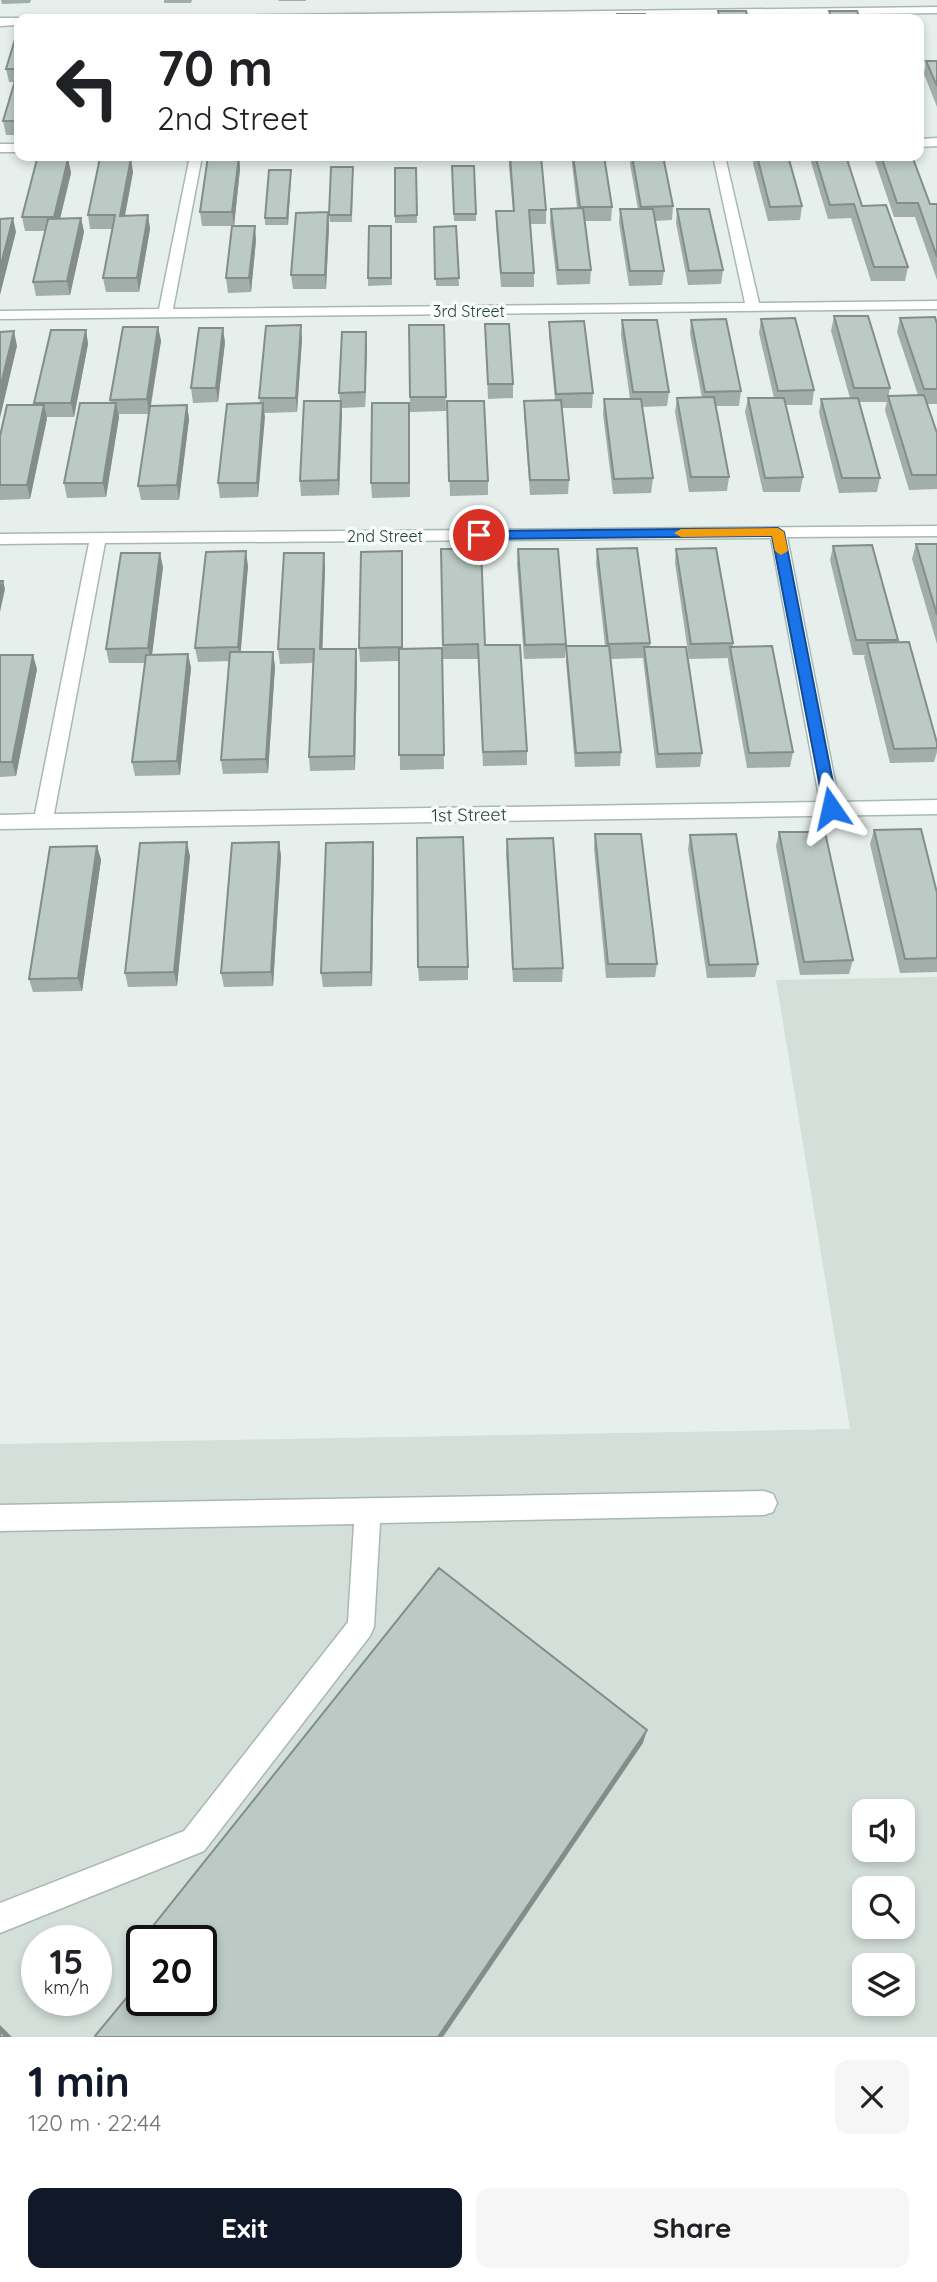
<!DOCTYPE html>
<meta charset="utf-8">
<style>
:root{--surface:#fff;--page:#f6f6f6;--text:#202124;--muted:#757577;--accent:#111827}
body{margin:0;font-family:Quicksand,sans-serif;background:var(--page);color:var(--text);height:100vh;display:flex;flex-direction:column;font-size:26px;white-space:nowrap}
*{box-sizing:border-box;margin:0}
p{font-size:23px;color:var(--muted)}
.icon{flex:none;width:38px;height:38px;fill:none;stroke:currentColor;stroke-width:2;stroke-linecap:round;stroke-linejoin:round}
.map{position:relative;height:2037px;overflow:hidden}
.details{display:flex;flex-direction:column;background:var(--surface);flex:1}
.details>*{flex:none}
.top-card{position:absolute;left:14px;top:14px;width:910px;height:147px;border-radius:14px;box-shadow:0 4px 10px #0003;background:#fff;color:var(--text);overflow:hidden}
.fabs{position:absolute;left:852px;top:1799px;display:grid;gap:14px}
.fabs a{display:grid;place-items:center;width:63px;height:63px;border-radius:14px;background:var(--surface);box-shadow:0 4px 10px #0003;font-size:35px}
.speed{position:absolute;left:21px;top:1925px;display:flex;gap:14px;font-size:35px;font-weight:700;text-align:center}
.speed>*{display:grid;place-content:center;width:91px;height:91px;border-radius:50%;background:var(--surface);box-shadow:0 4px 10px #0003;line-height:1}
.speed small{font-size:18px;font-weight:400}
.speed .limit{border:4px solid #111;border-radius:10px;background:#fff;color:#111}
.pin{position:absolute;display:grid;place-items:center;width:60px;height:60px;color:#fff;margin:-30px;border:4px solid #fff;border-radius:50%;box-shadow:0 2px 7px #0007}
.me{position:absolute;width:77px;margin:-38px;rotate:349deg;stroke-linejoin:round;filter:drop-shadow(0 0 5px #0008)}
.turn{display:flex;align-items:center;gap:24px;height:147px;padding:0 28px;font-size:32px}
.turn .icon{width:91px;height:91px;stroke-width:2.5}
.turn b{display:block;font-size:49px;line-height:60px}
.round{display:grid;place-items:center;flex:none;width:74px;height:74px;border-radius:14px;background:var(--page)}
.headline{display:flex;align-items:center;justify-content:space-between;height:119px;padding:0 28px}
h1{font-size:42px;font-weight:700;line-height:52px;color:var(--accent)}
.action{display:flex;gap:14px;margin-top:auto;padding:14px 28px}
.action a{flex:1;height:80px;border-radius:14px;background:var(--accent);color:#fff;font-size:28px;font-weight:700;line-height:80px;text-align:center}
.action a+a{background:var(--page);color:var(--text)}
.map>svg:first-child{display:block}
.built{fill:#d4dfda;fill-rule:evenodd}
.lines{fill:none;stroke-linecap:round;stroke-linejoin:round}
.lane-casing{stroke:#a8b8b2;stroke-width:3}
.lane{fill:#fff;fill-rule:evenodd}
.wall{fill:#a1aea9}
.shaded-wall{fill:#838d89}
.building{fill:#bbcac4;stroke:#838d89;stroke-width:2}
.route{fill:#1a73e8;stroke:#114b97;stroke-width:2}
.slow{fill:#f59e0b}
.labels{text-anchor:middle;stroke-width:7;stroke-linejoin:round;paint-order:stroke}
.far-street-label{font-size:16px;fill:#24423a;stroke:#f7fbf9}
.street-label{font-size:18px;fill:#24423a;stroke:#f7fbf9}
</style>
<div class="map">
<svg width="937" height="2037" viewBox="0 0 937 2037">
<rect width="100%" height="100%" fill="#e6efeb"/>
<!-- built -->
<path class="built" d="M 937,977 L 937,2037 L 0,2037 L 0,1444 L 850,1429 L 776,980 ZM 864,1811 L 903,1811 L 903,1850 L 864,1850 ZM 864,1888 L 903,1888 L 903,1927 L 864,1927 ZM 37,1941 L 96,1941 L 96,2000 L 37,2000 ZM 142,1941 L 201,1941 L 201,2000 L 142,2000 ZM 864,1965 L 903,1965 L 903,2004 L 864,2004 Z"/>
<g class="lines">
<defs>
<path id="lane" d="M 937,7 L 937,13 L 465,19 L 193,19 L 199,16 Z
M 0,18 L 19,18 L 22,19 L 19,19 L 19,25 L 0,26 Z
M 937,138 L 937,146 L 919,147 L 919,139 Z
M 0,144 L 19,144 L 19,152 L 0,152 Z
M 190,156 L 202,156 L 173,309 L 745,303 L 713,156 L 725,156 L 759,303 L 937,301 L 937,309 L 0,319 L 0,311 L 159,309 Z
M 937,526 L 937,536 L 787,537 L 839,802 L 937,800 L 937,814 L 0,829 L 0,815 L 35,814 L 89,543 L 0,544 L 0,534 ZM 771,538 L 820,802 L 54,814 L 105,543 Z
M 764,1491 L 773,1494 L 777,1503 L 773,1512 L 764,1515 L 380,1523 L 374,1627 L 370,1636 L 204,1851 L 0,1933 L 0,1903 L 184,1831 L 348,1622 L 354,1524 L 0,1531 L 0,1505 Z"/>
</defs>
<!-- lane casing -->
<use href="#lane" class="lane-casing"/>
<!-- lane -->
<use href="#lane" class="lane"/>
</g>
<!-- wall -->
<path class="wall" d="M 1,0 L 31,0 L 30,3 L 2,4 Z
M 164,0 L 192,0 L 191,3 L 164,3 Z
M 278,0 L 306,0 L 306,1 L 279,1 Z
M 19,26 L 19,135 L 6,135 L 3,121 L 15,82 L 9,82 L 6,69 Z
M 926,61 L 937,61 L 937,107 L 924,74 Z
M 239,156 L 240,169 L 234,226 L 202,226 L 200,212 Z
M 509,156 L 546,210 L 546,224 L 530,224 L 534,273 L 534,287 L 501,287 L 496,225 L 496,211 L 513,211 L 509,167 Z
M 572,156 L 604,156 L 612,207 L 611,221 L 585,221 L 591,270 L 590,284 L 557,285 L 550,223 L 551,209 L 577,208 L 572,164 Z
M 631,156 L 663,156 L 673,206 L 672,220 L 655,221 L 664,271 L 662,285 L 629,286 L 619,223 L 620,209 L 638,209 L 630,164 Z
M 754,156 L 757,156 L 802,206 L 800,220 L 768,221 L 753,164 Z
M 812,156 L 846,156 L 862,206 L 908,267 L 905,281 L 871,281 L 851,218 L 828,219 L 811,162 Z
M 876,156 L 912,156 L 930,204 L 937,204 L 937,280 L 915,217 L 894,217 L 875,161 Z
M 68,159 L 71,173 L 60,219 L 81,218 L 84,232 L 70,295 L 36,296 L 33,282 L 45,231 L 25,231 L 22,217 Z
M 452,166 L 476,214 L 476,221 L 454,221 Z
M 395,168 L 416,168 L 417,223 L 395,223 Z
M 291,170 L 291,177 L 288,225 L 265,225 L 265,218 Z
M 133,172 L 125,216 L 148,215 L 150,229 L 139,292 L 106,292 L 103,278 L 112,229 L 90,229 L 88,215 Z
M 353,174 L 352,222 L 330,222 L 329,215 Z
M 677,209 L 723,270 L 721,284 L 688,285 L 676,223 Z
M 328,212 L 329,226 L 326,289 L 293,289 L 291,275 Z
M 391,226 L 392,285 L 368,286 L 368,278 Z
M 456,226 L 459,286 L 436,286 L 434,227 Z
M 256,240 L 251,292 L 228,293 L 226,278 Z
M 834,316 L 890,388 L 887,402 L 859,402 L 880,478 L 877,492 L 839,493 L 819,413 L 821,399 L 850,398 L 831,331 Z
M 900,318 L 937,324 L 937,404 L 927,404 L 937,433 L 937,489 L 909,490 L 885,410 L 888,396 L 918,395 L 897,332 Z
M 761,319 L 814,390 L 812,405 L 786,405 L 803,477 L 800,492 L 763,492 L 745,412 L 748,398 L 774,398 L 759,333 Z
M 622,320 L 669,392 L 667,406 L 642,407 L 653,478 L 651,493 L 613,494 L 603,414 L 604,399 L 630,399 L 621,335 Z
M 691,320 L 741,391 L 739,406 L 715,406 L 729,477 L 727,491 L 689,492 L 675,412 L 677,398 L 702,398 L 690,334 Z
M 549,322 L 593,393 L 592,408 L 562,408 L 569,480 L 568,494 L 530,495 L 524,415 L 524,401 L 555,400 L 549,336 Z
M 485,324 L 513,384 L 513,398 L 488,399 Z
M 409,325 L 444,325 L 446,411 L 410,412 Z
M 158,327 L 161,341 L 151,406 L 187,405 L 189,419 L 179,500 L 141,500 L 138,486 L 149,414 L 119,414 L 119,417 L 106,497 L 67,498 L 64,483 L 111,403 L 110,400 Z
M 86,330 L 88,344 L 74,417 L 47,417 L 30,499 L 0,500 L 0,436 L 35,405 L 34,403 Z
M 302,339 L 297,412 L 264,413 L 258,497 L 220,498 L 218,483 L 260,403 L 259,398 Z
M 225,342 L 218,402 L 193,403 L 191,388 Z
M 367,346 L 365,407 L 342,408 L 339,495 L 301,496 L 300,481 L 340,401 L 339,393 Z
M 447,401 L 488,481 L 488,495 L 450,496 Z
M 409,403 L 410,497 L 372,498 L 371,483 Z
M 916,544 L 937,544 L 937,644 L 912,559 Z
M 833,546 L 898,640 L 897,642 L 937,743 L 937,752 L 934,762 L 890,763 L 864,657 L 865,655 L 853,655 L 830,560 Z
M 441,549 L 527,751 L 527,765 L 483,766 L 478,659 L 443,659 Z
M 518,549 L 566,644 L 565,658 L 524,659 L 517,564 Z
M 597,549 L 650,643 L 650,647 L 702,753 L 700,767 L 656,768 L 643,658 L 610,659 L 621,752 L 620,766 L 575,767 L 566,661 L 566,646 L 605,646 L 596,563 Z
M 676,549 L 733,643 L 733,647 L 793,752 L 790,767 L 747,768 L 728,661 L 728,658 L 689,659 L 675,563 Z
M 402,551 L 402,649 L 442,648 L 444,769 L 400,770 L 399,661 L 360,662 L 359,648 Z
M 248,566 L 240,652 L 275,666 L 268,773 L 223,774 L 221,760 L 230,661 L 198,662 L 195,648 Z
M 163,567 L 152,654 L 188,654 L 191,668 L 180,775 L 135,776 L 132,762 L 145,663 L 109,663 L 106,649 Z
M 325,567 L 322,649 L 357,663 L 355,770 L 310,771 L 309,757 L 313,663 L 280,664 L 278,649 Z
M 0,655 L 37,669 L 16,776 L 0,777 Z
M 874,830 L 937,893 L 937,972 L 900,973 L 870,844 Z
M 779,832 L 853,960 L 849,974 L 800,975 L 776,846 Z
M 595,834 L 657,964 L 655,977 L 606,978 L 594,848 Z
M 690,835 L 758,964 L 755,977 L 707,978 L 688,849 Z
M 507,839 L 563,968 L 562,982 L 513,982 L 506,853 Z
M 279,842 L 281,856 L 273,986 L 224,987 L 221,973 Z
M 373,842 L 374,856 L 372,986 L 323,987 L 321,973 Z
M 97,846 L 101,860 L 82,991 L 33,992 L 29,979 Z
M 190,856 L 177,986 L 128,987 L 125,973 Z
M 418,967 L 468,967 L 468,980 L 419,981 Z"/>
<!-- shaded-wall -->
<path class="shaded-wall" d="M 239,156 L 240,169 L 234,226 L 232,212 Z
M 131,158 L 133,172 L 122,230 L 120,216 Z
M 68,159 L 71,173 L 57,231 L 54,217 Z
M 291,170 L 291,177 L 288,225 L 287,218 Z
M 328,212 L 329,226 L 326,289 L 325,275 Z
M 148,215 L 150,229 L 139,292 L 137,278 Z
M 13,218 L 16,232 L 0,295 L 0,268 Z
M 81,218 L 84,232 L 70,295 L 67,281 Z
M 255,226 L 256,240 L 251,292 L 249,278 Z
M 301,325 L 302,339 L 297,412 L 296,398 Z
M 158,327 L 161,341 L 149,414 L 147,399 Z
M 223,328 L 225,342 L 218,402 L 216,388 Z
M 86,330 L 88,344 L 74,417 L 71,403 Z
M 14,331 L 17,346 L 0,418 L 0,388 Z
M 366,332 L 367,346 L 365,407 L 365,392 Z
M 341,401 L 342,415 L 339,495 L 338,480 Z
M 116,403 L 119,417 L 106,497 L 103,483 Z
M 263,403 L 265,417 L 258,497 L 257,483 Z
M 44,405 L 47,419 L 30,499 L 27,485 Z
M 187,405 L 189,419 L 179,500 L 177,485 Z
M 246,551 L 248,566 L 240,661 L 238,647 Z
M 160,553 L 163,567 L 151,663 L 148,648 Z
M 324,553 L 325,567 L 322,664 L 320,649 Z
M 3,581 L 5,589 L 0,612 L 0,594 Z
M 356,649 L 357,663 L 355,770 L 354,756 Z
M 273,652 L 275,666 L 268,773 L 266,759 Z
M 188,654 L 191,668 L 180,775 L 177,761 Z
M 33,655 L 37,669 L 16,776 L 12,762 Z
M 187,842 L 190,856 L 177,986 L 174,972 Z
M 279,842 L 281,856 L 273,986 L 271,972 Z
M 373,842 L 374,856 L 372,986 L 371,972 Z
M 97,846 L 101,860 L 82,991 L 78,978 Z
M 647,1730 L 643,1743 L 443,2037 L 438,2037 Z
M 0,2025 L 12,2037 L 6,2037 L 0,2031 Z"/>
<!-- building -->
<path class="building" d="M 718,11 L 746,11 L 748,19 L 720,19 Z
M 829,11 L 857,11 L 860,19 L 832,19 Z
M 617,14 L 645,14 L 646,19 L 618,19 Z
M 562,15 L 590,15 L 591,19 L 563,19 Z
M 309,17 L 309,19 L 281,19 L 281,18 Z
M 503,17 L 531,17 L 531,19 L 504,19 Z
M 452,18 L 480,18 L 480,19 L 452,19 Z
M 19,26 L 19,69 L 6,69 Z
M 926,61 L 937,61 L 937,86 Z
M 18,71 L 19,71 L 19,121 L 3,121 Z
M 208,156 L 239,156 L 232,212 L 200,212 Z
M 510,156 L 541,156 L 546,210 L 529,210 L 534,273 L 501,273 L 496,211 L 514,211 Z
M 573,156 L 604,156 L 612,207 L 580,207 Z
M 632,156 L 663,156 L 673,206 L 641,207 Z
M 757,156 L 788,156 L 802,206 L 770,207 Z
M 815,156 L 846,156 L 862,206 L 886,205 L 908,267 L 874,267 L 854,204 L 830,205 Z
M 881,156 L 912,156 L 930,204 L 937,204 L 937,257 L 918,203 L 897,203 Z
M 100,158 L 131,158 L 120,216 L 148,215 L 137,278 L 103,278 L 115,215 L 88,215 Z
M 37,159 L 68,159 L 54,217 L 22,217 Z
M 452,166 L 474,166 L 476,214 L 454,214 Z
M 331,167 L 353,167 L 351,215 L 329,215 Z
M 395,168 L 416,168 L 417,215 L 395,216 Z
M 269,170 L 291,170 L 287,218 L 265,218 Z
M 583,208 L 591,270 L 558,270 L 551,209 Z
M 620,209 L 653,209 L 664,271 L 630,271 Z
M 677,209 L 709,209 L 723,270 L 689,271 Z
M 328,212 L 325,275 L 291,275 L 296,213 Z
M 13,218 L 0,268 L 0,219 Z
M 81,218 L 67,281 L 33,282 L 48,219 Z
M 232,226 L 255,226 L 249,278 L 226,278 Z
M 369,226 L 391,226 L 391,278 L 368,278 Z
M 456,226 L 459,278 L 435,279 L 434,227 Z
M 834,316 L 868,316 L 890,388 L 854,388 Z
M 935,317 L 937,324 L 937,389 L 924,389 L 900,318 Z
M 795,318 L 814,390 L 778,391 L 761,319 Z
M 726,319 L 741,391 L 705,392 L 691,320 Z
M 622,320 L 657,320 L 669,392 L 633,392 Z
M 584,321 L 593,393 L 556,394 L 549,322 Z
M 485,324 L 509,324 L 513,384 L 488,384 Z
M 301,325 L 296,398 L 259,398 L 266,326 Z
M 409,325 L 444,325 L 446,397 L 410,397 Z
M 123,327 L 158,327 L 147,399 L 110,400 Z
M 199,328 L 223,328 L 216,388 L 191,388 Z
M 51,330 L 86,330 L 71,403 L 34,403 Z
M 14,331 L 0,388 L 0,332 Z
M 342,332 L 366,332 L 365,392 L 339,393 Z
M 924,395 L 937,433 L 937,475 L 912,475 L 888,396 Z
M 714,397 L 729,477 L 691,477 L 677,398 Z
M 748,398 L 784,398 L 803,477 L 765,478 Z
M 858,398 L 880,478 L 842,478 L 821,399 Z
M 604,399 L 641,399 L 653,478 L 614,479 Z
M 561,400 L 569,480 L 530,480 L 524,401 Z
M 304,401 L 341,401 L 338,480 L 300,481 Z
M 447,401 L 484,401 L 488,481 L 449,481 Z
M 80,403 L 116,403 L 103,483 L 64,483 Z
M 263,403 L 257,483 L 218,483 L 227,404 Z
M 372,403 L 409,403 L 409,483 L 371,483 Z
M 7,405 L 44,405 L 27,485 L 0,485 L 0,436 Z
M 187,405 L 177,485 L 138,486 L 150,406 Z
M 916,544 L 937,544 L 937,615 Z
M 872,545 L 898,640 L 856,640 L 833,546 Z
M 637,548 L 650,643 L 608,644 L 597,549 Z
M 716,548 L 733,643 L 691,644 L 676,549 Z
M 441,549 L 481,549 L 485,645 L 520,645 L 527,751 L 483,752 L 478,644 L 443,645 Z
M 518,549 L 558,549 L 566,644 L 525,645 Z
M 246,551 L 238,647 L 195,648 L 206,552 Z
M 402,551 L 402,647 L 359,648 L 361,552 Z
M 121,553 L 160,553 L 148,648 L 106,649 Z
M 284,553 L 324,553 L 320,649 L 356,649 L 354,756 L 309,757 L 314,649 L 278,649 Z
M 0,581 L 3,581 L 0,594 Z
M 909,642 L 937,743 L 937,748 L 894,749 L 867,643 Z
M 566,646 L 609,646 L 621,752 L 576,753 Z
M 772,646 L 793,752 L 749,753 L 730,647 Z
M 644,647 L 686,647 L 702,753 L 658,754 Z
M 442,648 L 444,755 L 399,755 L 399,649 Z
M 230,652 L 273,652 L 266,759 L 221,760 Z
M 188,654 L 177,761 L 132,762 L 146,655 Z
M 0,655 L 33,655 L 12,762 L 0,762 Z
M 921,829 L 937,893 L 937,958 L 905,959 L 874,830 Z
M 779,832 L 825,832 L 853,960 L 804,962 Z
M 595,834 L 641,834 L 657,964 L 608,964 Z
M 736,834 L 758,964 L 709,965 L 690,835 Z
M 463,837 L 468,967 L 418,967 L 417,838 Z
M 553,838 L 563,968 L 513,969 L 507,839 Z
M 187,842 L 174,972 L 125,973 L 140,843 Z
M 279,842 L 271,972 L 221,973 L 232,843 Z
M 373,842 L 371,972 L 321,973 L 326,843 Z
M 97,846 L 78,978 L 29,979 L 50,847 Z
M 439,1568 L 647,1730 L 438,2037 L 96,2037 L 95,2036 L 142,1979 L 142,2000 L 201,2000 L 201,1941 L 158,1941 L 149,1931 Z
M 0,2031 L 6,2037 L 0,2037 Z"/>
<!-- route -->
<path class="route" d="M 778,528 L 784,532 L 838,808 L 831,814 L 824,808 L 772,536 L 479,539 L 472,535 L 479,531 Z"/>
<!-- slow -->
<path class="slow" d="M 778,528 L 784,532 L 788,551 L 781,555 L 775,551 L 772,536 L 681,537 L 674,533 L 681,529 Z"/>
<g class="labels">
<!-- far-street labels -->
<g class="far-street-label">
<text x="469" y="317">3rd Street</text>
<text x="385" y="542">2nd Street</text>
</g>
<!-- street labels -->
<g class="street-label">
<text transform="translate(469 815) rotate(-1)" y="6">1st Street</text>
</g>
</g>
</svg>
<div class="fabs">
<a><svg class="icon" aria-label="sound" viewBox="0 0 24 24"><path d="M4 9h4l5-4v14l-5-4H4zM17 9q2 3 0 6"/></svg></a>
<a><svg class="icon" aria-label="search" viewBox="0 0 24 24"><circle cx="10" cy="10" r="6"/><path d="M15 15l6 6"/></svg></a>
<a><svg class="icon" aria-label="layers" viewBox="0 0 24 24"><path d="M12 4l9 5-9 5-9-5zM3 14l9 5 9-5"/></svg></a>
</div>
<div class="speed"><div>15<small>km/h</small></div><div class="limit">20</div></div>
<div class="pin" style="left:479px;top:535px;background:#d93025"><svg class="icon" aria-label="arrive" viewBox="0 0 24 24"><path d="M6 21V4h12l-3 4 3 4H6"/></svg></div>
<svg class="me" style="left:831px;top:808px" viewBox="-20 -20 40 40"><path d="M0-17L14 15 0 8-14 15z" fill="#1a73e8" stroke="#fff" stroke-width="4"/></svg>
<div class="top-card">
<div class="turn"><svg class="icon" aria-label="left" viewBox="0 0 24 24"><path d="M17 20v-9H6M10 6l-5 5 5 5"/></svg><div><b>70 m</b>2nd Street</div></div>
</div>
</div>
<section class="details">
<div class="headline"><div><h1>1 min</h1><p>120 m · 22:44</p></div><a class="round"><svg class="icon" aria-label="close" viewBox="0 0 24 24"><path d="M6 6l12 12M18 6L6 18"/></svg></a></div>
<div class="action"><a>Exit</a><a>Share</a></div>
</section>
